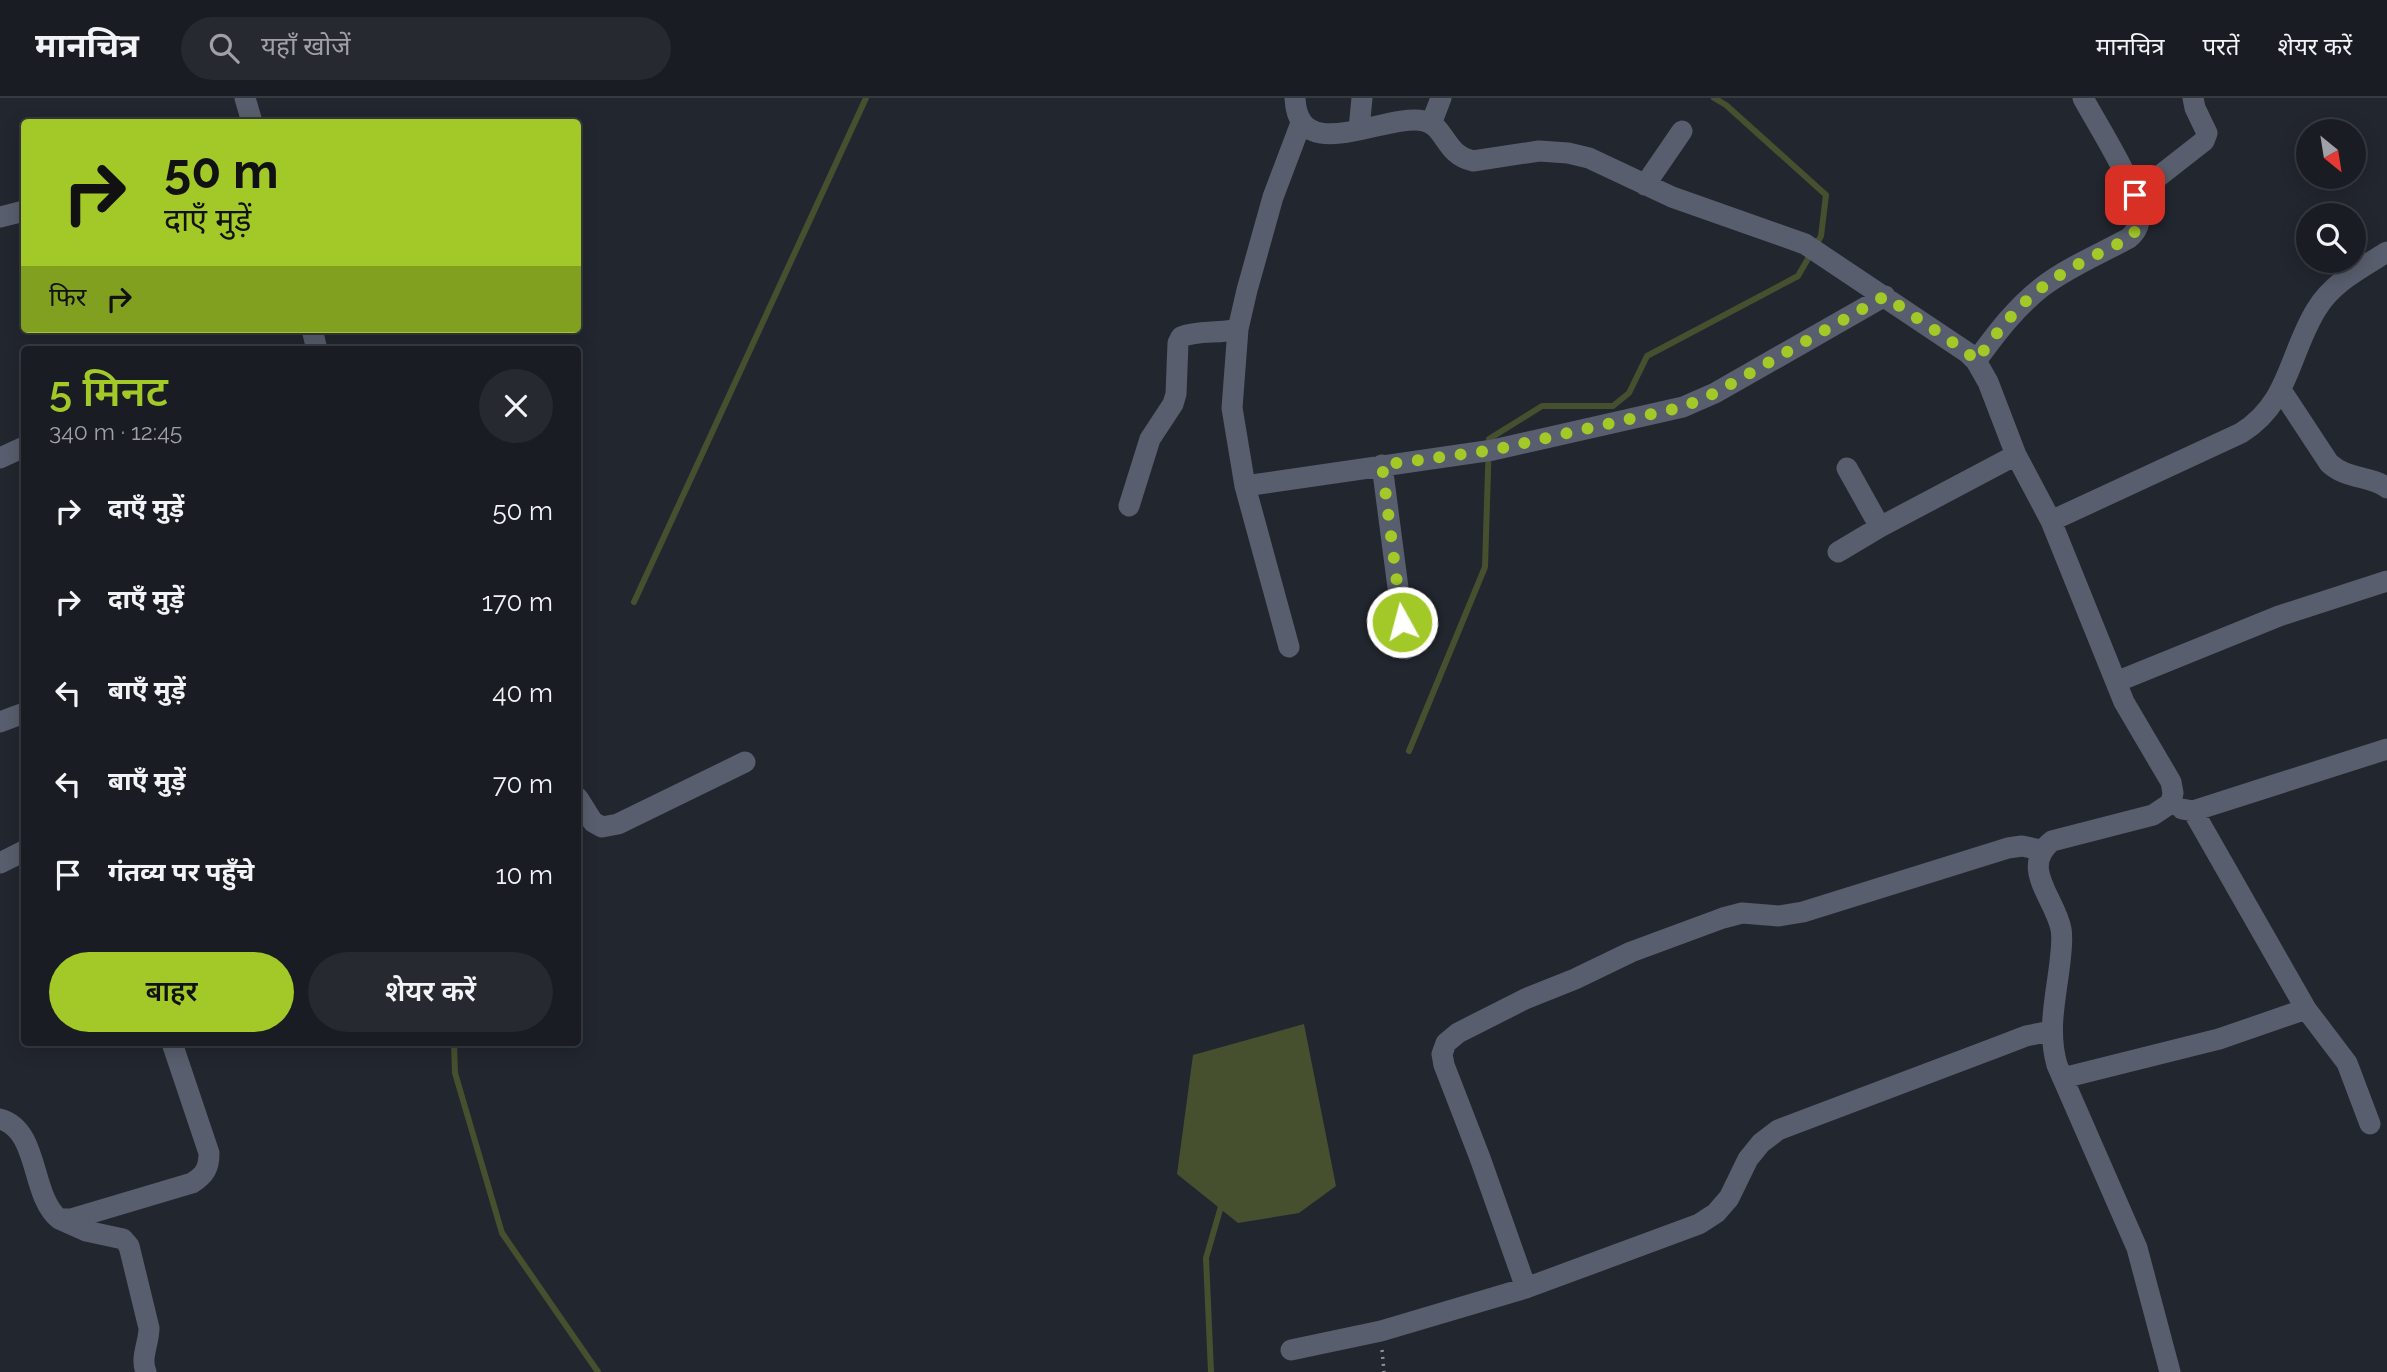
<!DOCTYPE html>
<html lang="hi">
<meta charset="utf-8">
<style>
:root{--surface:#1a1c23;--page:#272930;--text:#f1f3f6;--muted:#9fa1a6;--line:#383a41;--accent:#a2c928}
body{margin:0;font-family:Raleway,"Noto Sans Devanagari",sans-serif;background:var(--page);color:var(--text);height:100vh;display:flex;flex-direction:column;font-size:26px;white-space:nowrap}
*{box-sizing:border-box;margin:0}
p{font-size:23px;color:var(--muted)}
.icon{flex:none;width:38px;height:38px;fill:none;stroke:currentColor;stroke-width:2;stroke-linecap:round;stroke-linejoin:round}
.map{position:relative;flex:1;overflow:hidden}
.sheet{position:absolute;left:21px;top:248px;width:560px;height:700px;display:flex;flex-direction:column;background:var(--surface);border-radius:7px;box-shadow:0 4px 18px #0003,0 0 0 2px var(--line)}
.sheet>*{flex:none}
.top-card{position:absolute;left:21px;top:21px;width:560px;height:214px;border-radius:7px;box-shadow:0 4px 18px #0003,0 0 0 2px var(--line);background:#a2c928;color:#111;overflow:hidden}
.needle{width:46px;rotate:150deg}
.controls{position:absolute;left:2296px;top:21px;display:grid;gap:14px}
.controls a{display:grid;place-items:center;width:70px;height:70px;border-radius:50%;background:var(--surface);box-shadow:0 4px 18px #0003,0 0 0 2px var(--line);font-size:35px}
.pin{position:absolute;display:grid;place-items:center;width:60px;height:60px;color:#fff;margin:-30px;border-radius:14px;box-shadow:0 4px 10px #0006}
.me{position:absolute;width:77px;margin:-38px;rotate:353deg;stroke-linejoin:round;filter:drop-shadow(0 0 5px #0008)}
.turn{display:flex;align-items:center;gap:24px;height:147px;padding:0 28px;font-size:32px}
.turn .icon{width:91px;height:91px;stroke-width:2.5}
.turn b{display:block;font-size:49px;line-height:60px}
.then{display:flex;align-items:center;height:66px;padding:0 28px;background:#0003;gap:14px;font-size:26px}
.round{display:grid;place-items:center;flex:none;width:74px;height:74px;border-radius:37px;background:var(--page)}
.overview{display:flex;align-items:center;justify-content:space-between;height:119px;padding:0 28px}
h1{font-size:42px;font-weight:600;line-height:52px;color:var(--accent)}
.cta{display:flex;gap:14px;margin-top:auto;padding:14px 28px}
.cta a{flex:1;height:80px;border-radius:42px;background:var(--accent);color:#111;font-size:28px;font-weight:600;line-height:80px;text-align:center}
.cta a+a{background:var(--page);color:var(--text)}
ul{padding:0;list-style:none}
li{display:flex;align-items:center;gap:21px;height:91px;padding:0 28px}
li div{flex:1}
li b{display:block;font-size:26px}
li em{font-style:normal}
header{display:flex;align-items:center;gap:42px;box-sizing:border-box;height:98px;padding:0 35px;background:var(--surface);border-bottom:2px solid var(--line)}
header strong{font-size:33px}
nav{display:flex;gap:38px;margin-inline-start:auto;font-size:24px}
.search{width:490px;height:63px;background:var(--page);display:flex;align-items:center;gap:18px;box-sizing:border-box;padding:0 24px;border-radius:38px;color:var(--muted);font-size:26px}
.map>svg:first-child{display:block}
.water{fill:#46502e}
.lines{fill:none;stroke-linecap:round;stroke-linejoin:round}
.stream{stroke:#46502e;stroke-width:6}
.path{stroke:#8e9198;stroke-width:3.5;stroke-dasharray:2 5;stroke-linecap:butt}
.minor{stroke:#585e6d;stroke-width:21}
.route{stroke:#a2c928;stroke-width:12;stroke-dasharray:0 21.6}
</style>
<header>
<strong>मानचित्र</strong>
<div class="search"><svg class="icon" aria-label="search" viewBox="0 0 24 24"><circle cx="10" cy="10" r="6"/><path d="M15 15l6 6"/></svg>यहाँ खोजें</div>
<nav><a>मानचित्र</a><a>परतें</a><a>शेयर करें</a></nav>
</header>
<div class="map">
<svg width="2387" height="1274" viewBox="0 0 2387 1274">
<rect width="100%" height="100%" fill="#22262f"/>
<!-- water -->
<path class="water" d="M 1304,926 L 1336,1088 L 1299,1115 L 1238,1125 L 1177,1076 L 1193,957 Z"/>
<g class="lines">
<!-- stream -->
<path class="stream" d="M 634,504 L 866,0
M 1409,653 L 1485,469 L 1489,341 L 1542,308 L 1613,308 L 1629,295 L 1647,258 L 1798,178 L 1821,138 L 1826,97 L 1726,7 L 1714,0
M 454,945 L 455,975 L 502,1135 L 598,1274
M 1211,1274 L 1206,1160 L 1222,1105"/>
<!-- path -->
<path class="path" d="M 1382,1252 L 1384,1274"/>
<!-- minor -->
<path class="minor" d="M 245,0 L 252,24
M 1295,0 C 1298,70 1386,14 1424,23 C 1446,28 1444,57 1473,63 L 1539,53 L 1568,55 L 1589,60 L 1672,99 L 1805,146 L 1968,255 L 1976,263 L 1988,284 L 2016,357 L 2051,423 L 2124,604 L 2171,684 L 2173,695 L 2171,705 L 2153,717 L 2052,743 C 2019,769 2055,800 2061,831 C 2063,842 2061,853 2060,864 C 2056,899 2047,932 2057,967 L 2137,1150 L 2170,1274
M 1431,26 L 1441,0
M 1359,31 L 1362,0
M 1645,87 L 1682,33
M 2135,97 L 2204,43 L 2207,35 L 2195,10 L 2193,0
M 0,119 L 24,113
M 312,231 L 317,252
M 1976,263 C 1996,236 2015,210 2042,189 C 2068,169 2100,156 2129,140 C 2136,134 2140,127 2139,117 C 2137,88 2098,28 2083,0
M 2281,292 L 2329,365 C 2347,382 2370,377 2387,390
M 0,360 L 24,349
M 1382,367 L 1406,551
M 1847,370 L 1880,429 L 2016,357
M 1245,388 L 1493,352 L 1683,309 L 1715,295 L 1885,198
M 1129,408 L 1150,341 L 1173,306 L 1176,296 L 1178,245 L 1181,239 C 1198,232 1219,236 1238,231
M 2051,423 L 2241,335 C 2289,306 2289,256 2316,212 C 2332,185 2361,170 2387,154
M 1838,454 L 1880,429
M 1289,549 L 1245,388 L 1232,310 L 1238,231 L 1247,192 L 1273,99 L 1301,25
M 2116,584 L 2279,518 L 2387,483
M 0,624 L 24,615
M 578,700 L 593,724 L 602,729 L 618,726 L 745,664
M 2182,711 L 2193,713 L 2387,651
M 2193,713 L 2306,911
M 0,765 L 24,753
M 2063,980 L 2219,941 L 2306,911 L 2347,965 L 2370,1026
M 0,1021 C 40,1032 30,1097 59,1121 L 71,1121 L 192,1085 C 205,1077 209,1070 209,1055 L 172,945
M 59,1121 L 86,1133 L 123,1141 L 129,1148 L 149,1230 C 149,1246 140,1259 146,1274
M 1526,1190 L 1480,1060 L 1444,967 L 1442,956 L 1446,945 L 1458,935 L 1525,901 L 1575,881 L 1631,854 L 1723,820 L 1742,815 L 1779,818 L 1803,814 L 2008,750 L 2022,748 L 2041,752
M 1291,1252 L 1381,1233 L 1526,1190 L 1699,1126 L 1716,1115 L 1729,1100 L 1748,1061 L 1761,1045 L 1778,1032 L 2000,948 L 2026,938 L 2051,933"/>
</g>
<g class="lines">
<!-- route -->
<path class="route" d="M 1402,524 L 1382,367 L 1493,352 L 1683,309 L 1715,295 L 1885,198 L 1968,255 L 1976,263 C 1998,233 2020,204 2051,183 C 2075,166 2103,154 2129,140 C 2143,128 2139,114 2135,97"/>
</g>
</svg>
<div class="controls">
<a><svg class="needle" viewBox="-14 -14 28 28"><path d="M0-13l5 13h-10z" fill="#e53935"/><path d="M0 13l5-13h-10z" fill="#9fa1a6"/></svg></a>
<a><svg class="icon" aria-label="search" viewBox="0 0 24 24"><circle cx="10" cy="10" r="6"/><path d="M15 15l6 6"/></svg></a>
</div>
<div class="pin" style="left:2135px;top:97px;background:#d93025"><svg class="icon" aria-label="arrive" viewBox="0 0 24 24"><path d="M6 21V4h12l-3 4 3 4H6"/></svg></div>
<svg class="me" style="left:1402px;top:524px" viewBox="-20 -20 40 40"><circle r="17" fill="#a2c928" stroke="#fff" stroke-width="3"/><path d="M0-11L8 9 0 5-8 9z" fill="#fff"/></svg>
<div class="top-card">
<div class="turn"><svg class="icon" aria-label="right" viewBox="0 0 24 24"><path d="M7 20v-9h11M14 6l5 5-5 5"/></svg><div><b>50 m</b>दाएँ मुड़ें</div></div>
<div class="then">फिर<svg class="icon" aria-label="right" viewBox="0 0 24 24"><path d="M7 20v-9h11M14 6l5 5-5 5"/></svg></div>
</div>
<section class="sheet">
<div class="overview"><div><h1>5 मिनट</h1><p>340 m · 12:45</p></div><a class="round"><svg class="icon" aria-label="close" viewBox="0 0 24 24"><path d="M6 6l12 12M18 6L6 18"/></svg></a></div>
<ul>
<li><svg class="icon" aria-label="right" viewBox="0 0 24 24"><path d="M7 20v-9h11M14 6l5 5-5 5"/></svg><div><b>दाएँ मुड़ें</b></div><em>50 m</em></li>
<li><svg class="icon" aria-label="right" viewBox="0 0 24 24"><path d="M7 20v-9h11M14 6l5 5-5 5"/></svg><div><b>दाएँ मुड़ें</b></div><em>170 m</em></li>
<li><svg class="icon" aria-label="left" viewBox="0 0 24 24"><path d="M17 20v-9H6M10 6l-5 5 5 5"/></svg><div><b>बाएँ मुड़ें</b></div><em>40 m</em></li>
<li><svg class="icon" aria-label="left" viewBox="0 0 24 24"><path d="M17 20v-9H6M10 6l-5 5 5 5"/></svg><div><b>बाएँ मुड़ें</b></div><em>70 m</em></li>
<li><svg class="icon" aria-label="arrive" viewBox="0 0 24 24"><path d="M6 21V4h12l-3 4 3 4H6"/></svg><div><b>गंतव्य पर पहुँचे</b></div><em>10 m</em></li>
</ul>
<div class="cta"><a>बाहर</a><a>शेयर करें</a></div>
</section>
</div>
